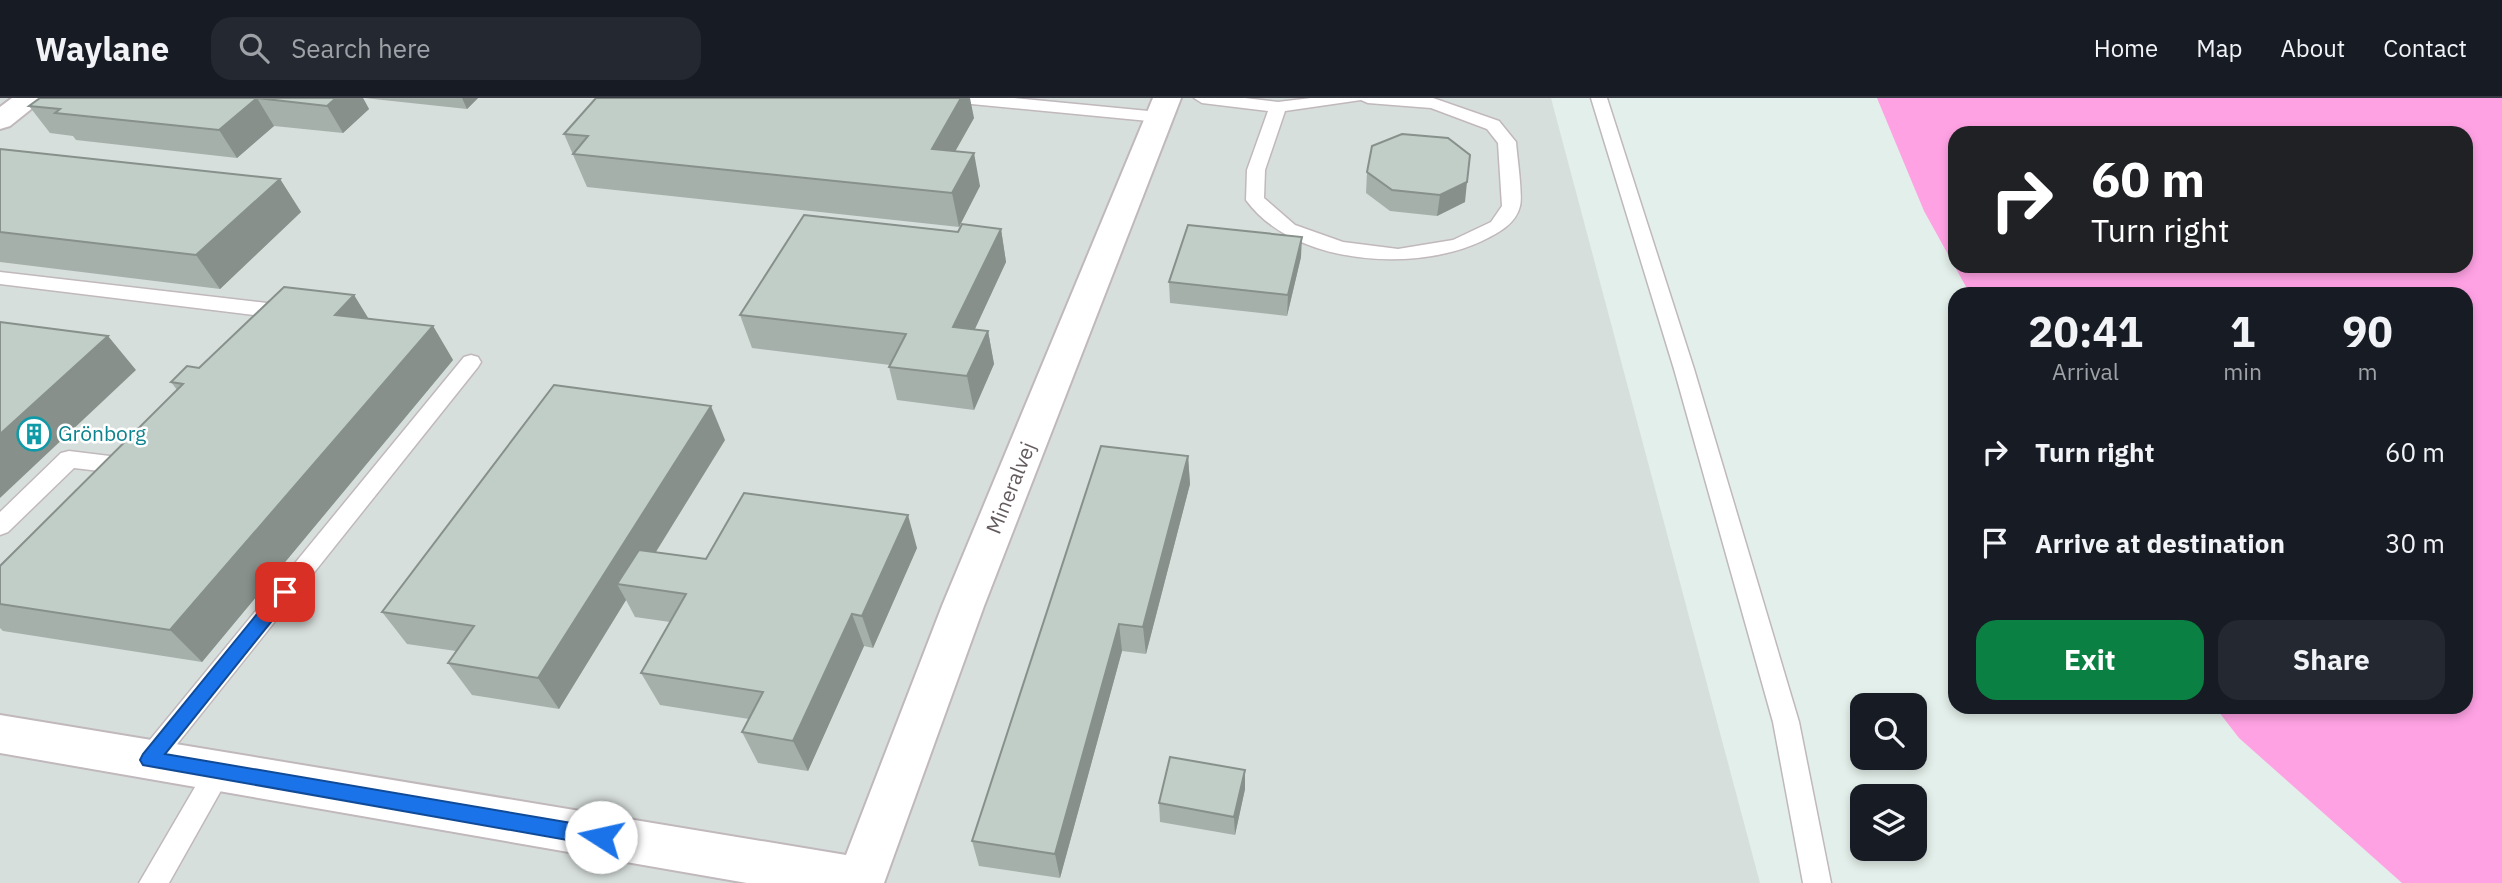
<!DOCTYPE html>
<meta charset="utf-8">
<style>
:root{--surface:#171b24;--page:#242831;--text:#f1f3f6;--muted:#9ea1a6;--line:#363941;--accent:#0b8043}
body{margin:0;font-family:"IBM Plex Sans",sans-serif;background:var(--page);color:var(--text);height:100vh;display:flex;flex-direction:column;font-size:26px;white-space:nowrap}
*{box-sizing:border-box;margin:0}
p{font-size:23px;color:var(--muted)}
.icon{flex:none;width:38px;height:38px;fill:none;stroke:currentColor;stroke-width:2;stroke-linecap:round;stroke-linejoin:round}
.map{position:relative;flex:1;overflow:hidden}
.details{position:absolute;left:1948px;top:189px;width:525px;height:427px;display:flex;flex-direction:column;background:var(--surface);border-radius:21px;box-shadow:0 4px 10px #0003}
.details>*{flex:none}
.top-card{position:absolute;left:1948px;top:28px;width:525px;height:147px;border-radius:21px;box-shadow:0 4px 10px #0003;background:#202124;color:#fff;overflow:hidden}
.controls{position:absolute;left:1850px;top:595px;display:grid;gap:14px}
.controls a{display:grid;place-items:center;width:77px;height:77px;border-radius:14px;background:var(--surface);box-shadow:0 4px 10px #0003;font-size:35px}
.pin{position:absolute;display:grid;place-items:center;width:60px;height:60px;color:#fff;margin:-30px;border-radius:14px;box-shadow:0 4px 10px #0006}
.me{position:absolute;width:77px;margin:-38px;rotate:280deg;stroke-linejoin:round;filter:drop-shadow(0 0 5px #0008)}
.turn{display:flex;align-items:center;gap:24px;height:147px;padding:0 28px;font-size:32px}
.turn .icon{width:91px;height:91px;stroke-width:2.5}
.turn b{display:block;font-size:49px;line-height:60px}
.eta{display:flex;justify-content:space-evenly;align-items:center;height:119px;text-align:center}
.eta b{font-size:42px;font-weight:800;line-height:49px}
.primary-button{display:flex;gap:14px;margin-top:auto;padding:14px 28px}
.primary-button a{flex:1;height:80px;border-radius:21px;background:var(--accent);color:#fff;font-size:28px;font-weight:800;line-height:80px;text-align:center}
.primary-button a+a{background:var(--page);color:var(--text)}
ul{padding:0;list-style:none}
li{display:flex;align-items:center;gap:21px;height:91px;padding:0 28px}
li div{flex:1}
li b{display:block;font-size:26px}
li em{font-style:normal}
header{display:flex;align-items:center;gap:42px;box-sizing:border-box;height:98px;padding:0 35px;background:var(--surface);border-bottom:2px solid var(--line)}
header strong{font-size:33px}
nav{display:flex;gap:38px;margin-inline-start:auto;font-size:24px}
.search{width:490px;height:63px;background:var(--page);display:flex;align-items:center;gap:18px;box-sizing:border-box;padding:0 24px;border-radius:21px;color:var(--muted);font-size:26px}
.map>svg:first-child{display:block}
.industrial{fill:#d7dfdc}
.water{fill:#ffa2e4;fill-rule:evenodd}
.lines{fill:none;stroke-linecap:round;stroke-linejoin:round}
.lane-casing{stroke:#c0b8bc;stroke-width:3}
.street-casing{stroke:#c0b8bc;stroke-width:4}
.lane{fill:#fff;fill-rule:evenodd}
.street{fill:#fff;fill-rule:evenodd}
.wall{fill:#a6b0ab}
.shaded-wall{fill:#87908b}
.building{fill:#c1cdc7;stroke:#87908b;stroke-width:2}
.route{fill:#1a73e8;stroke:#114b97;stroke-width:2}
.labels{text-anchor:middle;stroke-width:5;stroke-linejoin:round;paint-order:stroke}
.culture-label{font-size:21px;fill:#0d838f;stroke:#fff;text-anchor:start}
.street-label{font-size:21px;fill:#645b61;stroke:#fff}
</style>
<header>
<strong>Waylane</strong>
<div class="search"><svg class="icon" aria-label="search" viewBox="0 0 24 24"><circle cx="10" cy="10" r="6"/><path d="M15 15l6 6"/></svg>Search here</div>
<nav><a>Home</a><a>Map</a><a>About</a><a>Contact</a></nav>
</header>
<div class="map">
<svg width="2502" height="785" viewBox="0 0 2502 785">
<rect width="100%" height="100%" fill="#e3efea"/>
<!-- industrial -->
<path class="industrial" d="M 0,0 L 1551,0 L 1760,785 L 0,785 Z"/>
<!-- water -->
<path class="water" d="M 1877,0 L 2502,0 L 2502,785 L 2402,785 L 2239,640 L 2215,609 L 2466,609 L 2466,196 L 1970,196 L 1924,113 ZM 1955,35 L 2466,35 L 2466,168 L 1955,168 Z"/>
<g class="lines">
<defs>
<path id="lane" d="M 953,0 L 1014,0 L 1159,14 L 1168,19 L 1159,24 L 961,5 Z
M 1194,0 L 1245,0 L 1278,4 L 1311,0 L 1433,0 L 1499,23 L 1516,44 C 1517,58 1523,97 1520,108 C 1516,126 1498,135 1482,143 C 1415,175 1293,167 1246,102 L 1247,72 L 1268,13 L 1202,5 ZM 1361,2 L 1368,5 L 1431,10 L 1487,31 L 1498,45 L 1502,108 L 1491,124 L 1453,142 L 1398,151 L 1343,144 L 1295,127 L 1264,100 L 1265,72 L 1285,13 Z
M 1591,0 L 1607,0 L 1694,271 L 1799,624 L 1831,785 L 1803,785 L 1773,624 L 1674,271 Z
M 0,174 L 285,207 L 292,209 L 295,214 C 289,223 284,227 273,224 L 270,219 L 0,186 Z
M 471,257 L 478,259 L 481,264 L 478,269 L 158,670 L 149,674 L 140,670 L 136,662 L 140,654 L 464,259 Z
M 69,353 L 134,361 L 142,363 L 145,369 L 142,375 L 134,377 L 74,370 L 8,434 L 0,437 L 0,414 L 61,355 Z
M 219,661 L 229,665 L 232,673 L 169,785 L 139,785 L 209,665 Z"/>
<path id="street" d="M 12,0 L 45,0 L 10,28 L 0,31 L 0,9 Z
M 1153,0 L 1181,0 L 984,508 L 884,785 L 747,785 L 0,655 L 0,617 L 846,757 L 942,508 Z"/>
</defs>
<!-- lane casing -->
<use href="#lane" class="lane-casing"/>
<!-- street casing -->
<use href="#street" class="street-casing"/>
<!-- lane -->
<use href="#lane" class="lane"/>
<!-- street -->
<use href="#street" class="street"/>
</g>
<!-- wall -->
<path class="wall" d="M 40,0 L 363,0 L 369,11 L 343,35 L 274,28 L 237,60 L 76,42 L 73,38 L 50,35 L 29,8 Z
M 364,0 L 478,0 L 467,11 Z
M 974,20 L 955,53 L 980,88 L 959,129 L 587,89 L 564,36 Z
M 0,51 L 280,81 L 301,114 L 220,191 L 0,164 Z
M 1367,74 L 1465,104 L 1437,118 L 1390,113 L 1366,95 Z
M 1001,131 L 1006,164 L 975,231 L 988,233 L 994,266 L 974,312 L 897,302 L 889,269 L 890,267 L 752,250 L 740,217 L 958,134 Z
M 1301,159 L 1287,218 L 1170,205 L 1169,184 Z
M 354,197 L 368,221 L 433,228 L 453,262 L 202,564 L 3,533 L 0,530 L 0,468 L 177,292 L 171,284 L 199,270 Z
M 725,342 L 656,454 L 706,461 L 917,450 L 873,550 L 864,548 L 808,673 L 758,665 L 742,634 L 749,621 L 660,607 L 641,575 L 670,524 L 635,519 L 626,502 L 559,611 L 472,597 L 448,565 L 456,553 L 407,546 L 382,514 Z
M 1188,358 L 1190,386 L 1146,556 L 1122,553 L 1060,780 L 979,768 L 972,743 Z
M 1245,672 L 1245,691 L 1235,737 L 1160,724 L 1159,705 Z"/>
<!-- shaded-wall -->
<path class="shaded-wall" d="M 257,0 L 274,28 L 237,60 L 219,32 Z
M 336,0 L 363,0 L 369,11 L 343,35 L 327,8 Z
M 462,0 L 478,0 L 467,11 Z
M 961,0 L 970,0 L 974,20 L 938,84 L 932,51 Z
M 974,55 L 980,88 L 959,129 L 952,95 Z
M 280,81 L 301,114 L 220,191 L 196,157 Z
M 1467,84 L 1465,104 L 1437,118 L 1440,97 Z
M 1001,131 L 1006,164 L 960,263 L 953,229 Z
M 1302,139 L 1301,159 L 1287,218 L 1288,197 Z
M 354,197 L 375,231 L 335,217 Z
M 433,228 L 453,262 L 202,564 L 170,532 Z
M 988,233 L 994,266 L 974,312 L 967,278 Z
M 108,238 L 136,272 L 0,400 L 0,336 Z
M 711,308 L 725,342 L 634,489 L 617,486 L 626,502 L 559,611 L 538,580 Z
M 1188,358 L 1190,386 L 1146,556 L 1143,529 Z
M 908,417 L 917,450 L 873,550 L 862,518 Z
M 852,516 L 864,548 L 808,673 L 793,643 Z
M 1119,526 L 1122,553 L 1060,780 L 1055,756 Z
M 1245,672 L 1245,691 L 1235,737 L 1234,719 Z"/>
<!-- building -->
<path class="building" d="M 40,0 L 336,0 L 327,8 L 257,0 L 219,32 L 55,15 L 60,11 L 29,8 Z
M 596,0 L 961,0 L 932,51 L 974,55 L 952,95 L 573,56 L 588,38 L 564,36 Z
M 1402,36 L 1448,40 L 1470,57 L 1467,84 L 1440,97 L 1392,92 L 1367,74 L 1372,48 Z
M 0,51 L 280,81 L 196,157 L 0,134 Z
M 804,117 L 958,134 L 962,126 L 1001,131 L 953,229 L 988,233 L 967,278 L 889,269 L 906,236 L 740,217 Z
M 1188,127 L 1302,139 L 1288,197 L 1169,184 Z
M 284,189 L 354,197 L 335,217 L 433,228 L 170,532 L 0,506 L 0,468 L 183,286 L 171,284 L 187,268 L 199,270 Z
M 0,224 L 108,238 L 0,336 Z
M 554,287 L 711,308 L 538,580 L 448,565 L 474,528 L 382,514 Z
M 1101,348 L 1188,358 L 1143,529 L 1119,526 L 1055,756 L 972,743 Z
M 744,395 L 908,417 L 862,518 L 852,516 L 793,643 L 742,634 L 763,594 L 641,575 L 686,496 L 617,486 L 639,452 L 706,461 Z
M 1170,659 L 1245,672 L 1234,719 L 1159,705 Z"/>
<!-- route -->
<path class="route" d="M 285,487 L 291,489 L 293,494 L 291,499 L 165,656 L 601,730 L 608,733 L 611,739 L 608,745 L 601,748 L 143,667 L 140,662 L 143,656 L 279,489 Z"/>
<!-- icons -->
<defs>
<symbol id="building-ring" viewBox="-11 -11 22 22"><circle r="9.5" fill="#fff" stroke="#0f9aa8" stroke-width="1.5"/><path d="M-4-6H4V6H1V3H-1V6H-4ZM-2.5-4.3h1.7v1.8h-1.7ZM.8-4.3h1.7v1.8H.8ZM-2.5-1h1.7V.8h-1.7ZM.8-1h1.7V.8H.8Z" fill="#0f9aa8"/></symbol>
</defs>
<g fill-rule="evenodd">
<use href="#building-ring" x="15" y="317" width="38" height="38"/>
</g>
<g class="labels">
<!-- culture labels -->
<g class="culture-label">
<text x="58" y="343">Grönborg</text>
</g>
<!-- street labels -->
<g class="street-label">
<text transform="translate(1011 390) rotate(-68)" y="7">Mineralvej</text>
</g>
</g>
</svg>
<div class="controls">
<a><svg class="icon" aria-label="search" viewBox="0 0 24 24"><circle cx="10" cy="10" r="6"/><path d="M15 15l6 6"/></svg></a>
<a><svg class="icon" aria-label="layers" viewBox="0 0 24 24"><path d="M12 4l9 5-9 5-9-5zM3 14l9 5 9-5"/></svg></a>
</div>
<div class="pin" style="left:285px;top:494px;background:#d93025"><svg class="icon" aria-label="arrive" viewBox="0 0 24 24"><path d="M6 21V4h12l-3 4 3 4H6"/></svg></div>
<svg class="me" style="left:601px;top:739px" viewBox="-20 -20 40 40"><circle r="19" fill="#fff"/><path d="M0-13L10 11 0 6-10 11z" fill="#1a73e8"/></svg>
<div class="top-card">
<div class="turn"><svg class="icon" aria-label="right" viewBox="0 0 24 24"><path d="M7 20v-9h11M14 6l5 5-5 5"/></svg><div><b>60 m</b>Turn right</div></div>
</div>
<section class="details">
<div class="eta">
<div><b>20:41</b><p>Arrival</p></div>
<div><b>1</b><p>min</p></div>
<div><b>90</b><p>m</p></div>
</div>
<ul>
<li><svg class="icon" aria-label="right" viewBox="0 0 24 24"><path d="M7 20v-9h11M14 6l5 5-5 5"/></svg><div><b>Turn right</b></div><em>60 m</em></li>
<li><svg class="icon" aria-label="arrive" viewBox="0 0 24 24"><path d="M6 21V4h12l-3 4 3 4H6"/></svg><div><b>Arrive at destination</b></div><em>30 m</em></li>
</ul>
<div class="primary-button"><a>Exit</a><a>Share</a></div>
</section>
</div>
